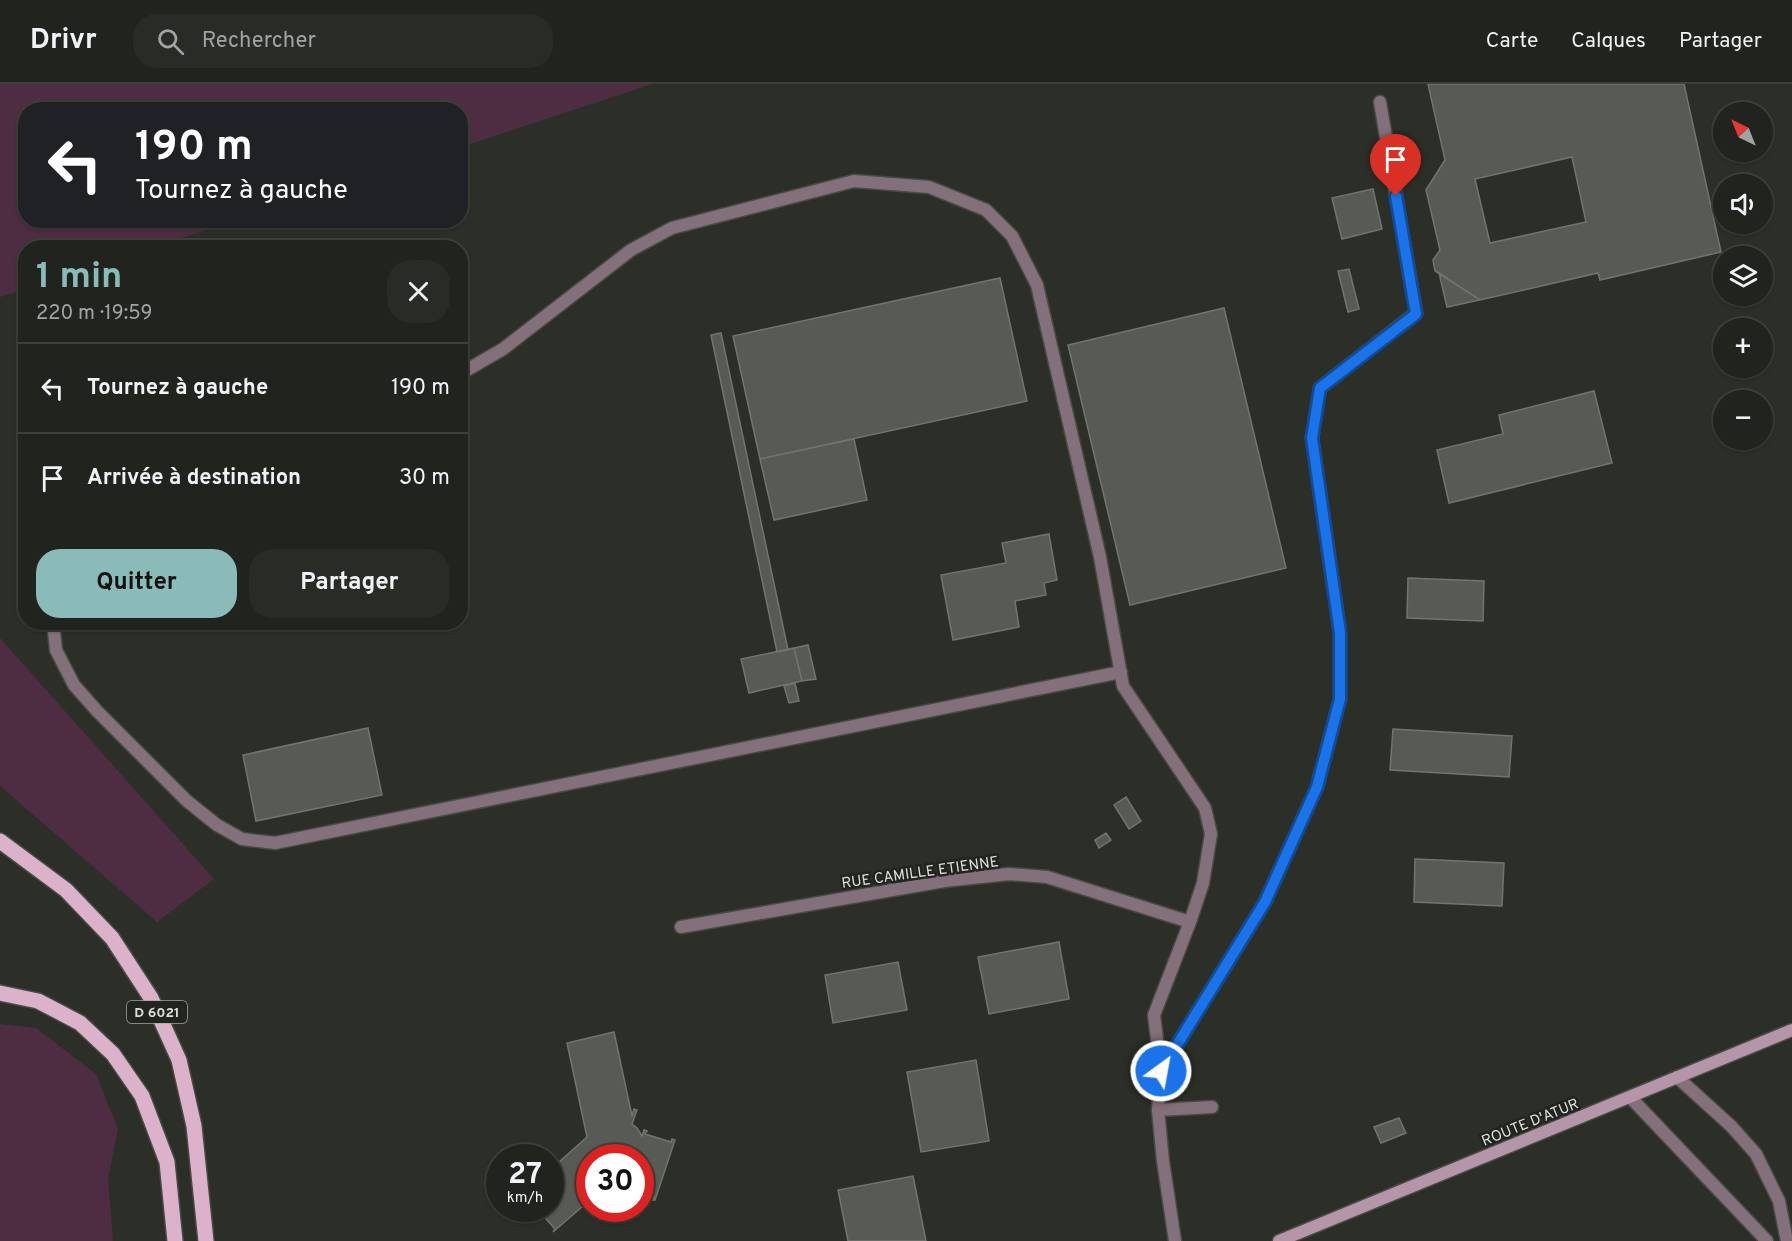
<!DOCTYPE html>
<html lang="fr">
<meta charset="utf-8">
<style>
:root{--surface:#21231e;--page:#292b27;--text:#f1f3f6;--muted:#a2a4a4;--line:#3e403c;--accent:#8bbbb9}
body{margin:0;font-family:Overpass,sans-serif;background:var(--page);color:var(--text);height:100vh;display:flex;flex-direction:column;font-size:22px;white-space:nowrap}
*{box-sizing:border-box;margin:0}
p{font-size:20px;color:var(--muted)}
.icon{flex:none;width:33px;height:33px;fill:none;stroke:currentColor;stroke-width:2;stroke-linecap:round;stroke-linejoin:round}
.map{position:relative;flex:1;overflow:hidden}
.side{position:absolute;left:18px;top:156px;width:450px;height:390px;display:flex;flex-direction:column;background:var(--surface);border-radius:24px;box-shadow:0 2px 4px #0004,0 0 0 2px var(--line)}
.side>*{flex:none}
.hud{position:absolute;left:18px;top:18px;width:450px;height:126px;border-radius:24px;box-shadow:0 2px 4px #0004,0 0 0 2px var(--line);background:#202124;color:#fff;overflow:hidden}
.needle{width:39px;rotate:317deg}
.fabs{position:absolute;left:1713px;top:18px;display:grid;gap:12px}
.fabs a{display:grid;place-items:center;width:60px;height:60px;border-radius:50%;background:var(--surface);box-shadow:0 2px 4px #0004,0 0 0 2px var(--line);font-size:30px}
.speed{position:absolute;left:486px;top:1060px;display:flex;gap:12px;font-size:30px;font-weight:700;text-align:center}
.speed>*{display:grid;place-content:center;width:78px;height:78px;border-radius:50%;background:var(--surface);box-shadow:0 2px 4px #0004,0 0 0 2px var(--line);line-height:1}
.speed small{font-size:15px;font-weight:400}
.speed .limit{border:9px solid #d22;background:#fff;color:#111}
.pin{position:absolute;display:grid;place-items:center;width:51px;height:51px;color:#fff;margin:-62px -26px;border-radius:50% 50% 50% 0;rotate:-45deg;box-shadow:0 0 6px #0007}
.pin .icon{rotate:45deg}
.me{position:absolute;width:66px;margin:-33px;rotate:32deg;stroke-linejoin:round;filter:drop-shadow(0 0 4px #0008)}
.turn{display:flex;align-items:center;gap:21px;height:126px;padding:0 18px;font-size:27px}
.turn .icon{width:78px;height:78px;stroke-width:2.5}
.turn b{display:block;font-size:42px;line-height:51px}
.round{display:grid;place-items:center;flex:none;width:63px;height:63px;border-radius:24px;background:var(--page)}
.headline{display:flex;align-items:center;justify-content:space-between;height:102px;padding:0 18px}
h1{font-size:36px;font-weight:700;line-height:45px;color:var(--accent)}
.primary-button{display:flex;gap:12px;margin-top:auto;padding:12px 18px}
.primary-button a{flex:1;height:69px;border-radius:24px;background:var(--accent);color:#111;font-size:24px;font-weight:700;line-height:69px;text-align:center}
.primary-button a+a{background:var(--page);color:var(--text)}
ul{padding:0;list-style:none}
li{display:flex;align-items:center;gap:18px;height:90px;padding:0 18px;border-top:2px solid var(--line)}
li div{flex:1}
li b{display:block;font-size:22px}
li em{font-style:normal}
header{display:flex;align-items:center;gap:36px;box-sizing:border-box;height:84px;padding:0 30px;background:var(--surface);border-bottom:2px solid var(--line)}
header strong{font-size:28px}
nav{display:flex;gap:33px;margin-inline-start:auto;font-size:21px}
.search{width:420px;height:54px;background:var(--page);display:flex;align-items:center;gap:15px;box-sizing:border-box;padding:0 21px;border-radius:24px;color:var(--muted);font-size:22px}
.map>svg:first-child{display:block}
.green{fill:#4e2c41}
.building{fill:#585b54;stroke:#71756d;stroke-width:1.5;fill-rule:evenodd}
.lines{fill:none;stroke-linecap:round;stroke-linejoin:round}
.lane-casing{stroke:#484b44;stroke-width:15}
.street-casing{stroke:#484b44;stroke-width:15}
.secondary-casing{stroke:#484b44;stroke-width:15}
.primary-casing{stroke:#484b44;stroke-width:18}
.lane{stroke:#84707b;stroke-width:12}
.street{stroke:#84707b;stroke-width:12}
.secondary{stroke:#b595a8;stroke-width:12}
.primary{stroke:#dbb2ca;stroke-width:15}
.route-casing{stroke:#114b97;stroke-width:15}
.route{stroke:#1a73e8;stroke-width:10}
.labels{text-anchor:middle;stroke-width:5;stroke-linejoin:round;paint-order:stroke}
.shield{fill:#22251f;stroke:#a4a6a2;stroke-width:1.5}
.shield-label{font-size:14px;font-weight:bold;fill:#dcdeda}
.street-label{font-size:15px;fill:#dcdeda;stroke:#22251f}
</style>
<header>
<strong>Drivr</strong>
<div class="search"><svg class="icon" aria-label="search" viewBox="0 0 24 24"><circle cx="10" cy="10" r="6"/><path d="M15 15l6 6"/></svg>Rechercher</div>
<nav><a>Carte</a><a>Calques</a><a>Partager</a></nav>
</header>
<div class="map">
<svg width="1792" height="1157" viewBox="0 0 1792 1157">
<rect width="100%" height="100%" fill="#2c2f28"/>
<!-- green -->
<path class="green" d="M 0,0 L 652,0 L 461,63 L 460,26 L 26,26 L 26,136 L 235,137 L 152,163 L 26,164 L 25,205 L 0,213 Z
M 0,554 L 214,795 L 157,838 L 0,702 Z
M 0,940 L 36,944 L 96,990 L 118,1045 L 108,1095 L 113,1157 L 0,1157 Z"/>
<!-- building -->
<path class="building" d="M 1428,0 L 1684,0 L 1721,168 L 1600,196 L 1598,189 L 1480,216 L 1435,187 L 1433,176 L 1440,166 L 1426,106 L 1445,76 ZM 1572,73 L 1586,138 L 1490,159 L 1475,95 Z
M 1373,105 L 1382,145 L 1342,155 L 1332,114 Z
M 1349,185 L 1359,225 L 1348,228 L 1338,187 Z
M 1439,189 L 1480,216 L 1447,223 Z
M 1000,194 L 1027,317 L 760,375 L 733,252 Z
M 1224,224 L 1286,484 L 1130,521 L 1068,261 Z
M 721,249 L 788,566 L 777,568 L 711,251 Z
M 1594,307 L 1612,379 L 1449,419 L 1437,366 L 1503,350 L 1499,331 Z
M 854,355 L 867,416 L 774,436 L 760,375 Z
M 1049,450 L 1057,496 L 1044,499 L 1046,511 L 1015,517 L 1019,543 L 953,556 L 941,491 L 1006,479 L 1002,459 Z
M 1408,494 L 1484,497 L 1483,537 L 1407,534 Z
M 808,561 L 816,595 L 802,597 L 794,564 Z
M 794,564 L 802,597 L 749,609 L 741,575 Z
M 795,599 L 799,617 L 789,619 L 784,602 Z
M 368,644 L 382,711 L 256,737 L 243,671 Z
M 1393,645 L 1512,652 L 1509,693 L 1390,686 Z
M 1126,713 L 1141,737 L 1129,745 L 1114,721 Z
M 1106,749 L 1111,756 L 1099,764 L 1095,756 Z
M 1415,775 L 1504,779 L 1502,822 L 1414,818 Z
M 1059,858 L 1069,915 L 989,930 L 978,873 Z
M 898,878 L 907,926 L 833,939 L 825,891 Z
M 614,948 L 632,1032 L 634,1025 L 637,1026 L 632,1040 L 637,1044 L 642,1052 L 644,1046 L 647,1047 L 645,1050 L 671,1058 L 672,1055 L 675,1056 L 655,1116 L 653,1116 L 654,1113 L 640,1108 L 640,1074 L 590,1074 L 590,1116 L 553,1148 L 555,1145 L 537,1125 L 550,1125 L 550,1086 L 587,1053 L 567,959 Z
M 976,976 L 989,1057 L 921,1068 L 907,988 Z
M 1399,1034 L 1406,1049 L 1381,1059 L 1374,1043 Z
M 913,1092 L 926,1157 L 848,1157 L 838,1106 Z"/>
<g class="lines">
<defs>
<path id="lane" d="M 460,290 L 503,265 L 631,166 L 672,144 L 854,97 L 929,103 L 986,126 L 1012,152 L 1037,201 L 1100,473 L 1123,602 L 1205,724 L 1211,750 L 1203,799 L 1190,838 L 1154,931 L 1161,987
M 1312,354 L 1320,304 L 1416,229 L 1380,18
M 53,538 L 56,566 L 74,601 L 97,627 L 187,717 L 217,741 L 242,755 L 275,759 L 1121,588
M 681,843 L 944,797 L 1009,790 L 1047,793 L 1190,838
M 1677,993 L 1731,1042 L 1756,1070 L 1779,1117 L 1787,1157
M 1630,1013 L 1767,1157
M 1158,1026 L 1212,1023"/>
<path id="street" d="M 1175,1157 L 1163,1077 L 1158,1026 L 1161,987 L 1265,818 L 1317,703 L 1340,615 L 1340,549 L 1312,354"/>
<path id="secondary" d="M 1279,1157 L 1792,946"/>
<path id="primary" d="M 0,757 L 66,806 L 112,854 L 151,914 L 179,976 L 194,1042 L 206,1157
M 0,909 L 38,917 L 80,939 L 113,970 L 142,1012 L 167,1078 L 175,1157"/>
</defs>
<!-- lane casing -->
<use href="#lane" class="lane-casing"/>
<!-- street casing -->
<use href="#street" class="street-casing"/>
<!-- secondary casing -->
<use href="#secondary" class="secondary-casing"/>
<!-- primary casing -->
<use href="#primary" class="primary-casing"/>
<!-- lane -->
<use href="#lane" class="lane"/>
<!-- street -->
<use href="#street" class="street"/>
<!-- secondary -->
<use href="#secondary" class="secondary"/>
<!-- primary -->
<use href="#primary" class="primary"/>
</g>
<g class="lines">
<defs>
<path id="route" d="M 1161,987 L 1265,818 L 1317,703 L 1340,615 L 1340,549 L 1312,354 L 1320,304 L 1416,230 L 1396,112"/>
</defs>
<!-- route casing -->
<use href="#route" class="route-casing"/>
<!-- route -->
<use href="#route" class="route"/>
</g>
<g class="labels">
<!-- shield labels -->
<rect class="shield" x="127" y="917" width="60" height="22" rx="4.5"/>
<g class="shield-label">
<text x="157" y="933">D 6021</text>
</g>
<!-- street labels -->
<g class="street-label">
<text transform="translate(920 788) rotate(-8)" y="5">RUE CAMILLE ETIENNE</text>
<text transform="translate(1530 1038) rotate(-22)" y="5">ROUTE D'ATUR</text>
</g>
</g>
</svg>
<div class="fabs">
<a><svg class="needle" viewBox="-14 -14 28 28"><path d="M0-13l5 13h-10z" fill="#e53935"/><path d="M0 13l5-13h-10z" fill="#a2a4a4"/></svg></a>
<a><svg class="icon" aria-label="sound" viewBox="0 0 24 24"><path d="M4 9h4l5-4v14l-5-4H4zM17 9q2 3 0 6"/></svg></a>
<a><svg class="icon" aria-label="layers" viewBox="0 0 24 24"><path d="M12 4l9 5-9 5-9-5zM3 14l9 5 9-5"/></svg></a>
<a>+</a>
<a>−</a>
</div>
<div class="speed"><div>27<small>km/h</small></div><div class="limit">30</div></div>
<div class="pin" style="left:1396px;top:112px;background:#d93025"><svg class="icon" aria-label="arrive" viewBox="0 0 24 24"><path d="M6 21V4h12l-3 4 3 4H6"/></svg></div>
<svg class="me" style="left:1161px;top:987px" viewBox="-20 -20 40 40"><circle r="17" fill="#1a73e8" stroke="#fff" stroke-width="3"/><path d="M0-11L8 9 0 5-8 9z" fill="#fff"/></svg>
<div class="hud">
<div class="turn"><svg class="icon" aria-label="left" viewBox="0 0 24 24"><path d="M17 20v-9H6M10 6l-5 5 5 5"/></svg><div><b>190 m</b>Tournez à gauche</div></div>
</div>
<section class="side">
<div class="headline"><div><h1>1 min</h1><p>220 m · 19:59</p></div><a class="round"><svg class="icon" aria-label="close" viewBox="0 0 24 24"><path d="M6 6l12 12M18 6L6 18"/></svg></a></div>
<ul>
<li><svg class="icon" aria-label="left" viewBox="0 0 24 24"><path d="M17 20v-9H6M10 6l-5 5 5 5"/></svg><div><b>Tournez à gauche</b></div><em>190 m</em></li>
<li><svg class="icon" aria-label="arrive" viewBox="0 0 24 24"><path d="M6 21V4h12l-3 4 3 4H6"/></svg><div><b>Arrivée à destination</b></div><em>30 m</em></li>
</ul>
<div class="primary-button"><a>Quitter</a><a>Partager</a></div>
</section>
</div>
